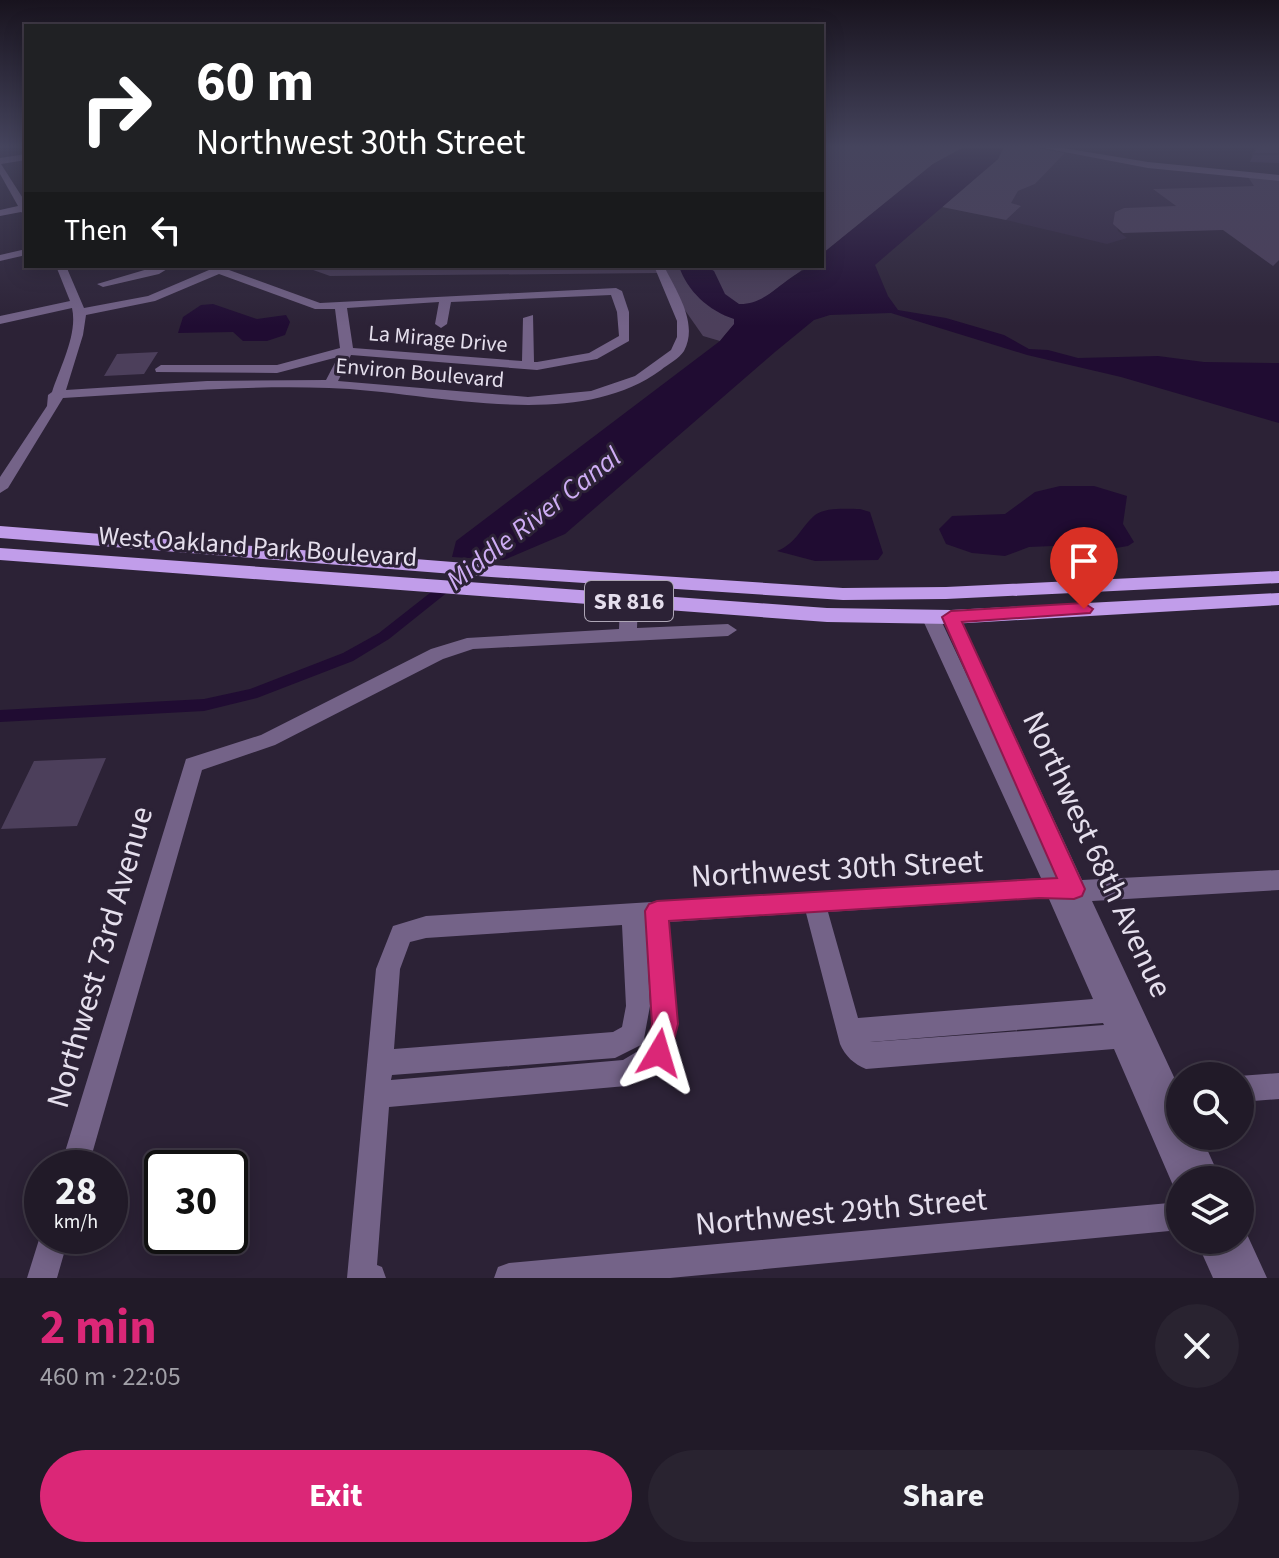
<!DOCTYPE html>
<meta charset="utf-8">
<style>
:root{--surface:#211a28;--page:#292330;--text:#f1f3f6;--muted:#a2a1a8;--line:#3e3845;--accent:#db2777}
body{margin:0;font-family:"Source Sans 3",sans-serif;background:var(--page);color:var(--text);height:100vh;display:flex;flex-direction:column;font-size:30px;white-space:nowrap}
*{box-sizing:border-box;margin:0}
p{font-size:26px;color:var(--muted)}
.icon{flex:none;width:44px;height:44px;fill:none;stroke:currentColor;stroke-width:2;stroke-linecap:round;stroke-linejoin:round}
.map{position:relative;height:1278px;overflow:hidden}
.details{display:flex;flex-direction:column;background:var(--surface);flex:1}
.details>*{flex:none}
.guide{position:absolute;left:24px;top:24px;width:800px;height:244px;border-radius:0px;box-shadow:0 4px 20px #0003,0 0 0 2px var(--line);background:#202124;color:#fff;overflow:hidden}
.tools{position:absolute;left:1166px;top:1062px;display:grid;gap:16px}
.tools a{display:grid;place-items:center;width:88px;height:88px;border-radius:50%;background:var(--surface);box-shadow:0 4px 20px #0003,0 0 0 2px var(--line);font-size:40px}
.speed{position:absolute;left:24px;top:1150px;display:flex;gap:16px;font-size:40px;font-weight:700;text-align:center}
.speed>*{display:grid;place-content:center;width:104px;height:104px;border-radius:50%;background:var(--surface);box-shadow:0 4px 20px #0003,0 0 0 2px var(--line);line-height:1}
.speed small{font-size:20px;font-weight:400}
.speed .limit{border:4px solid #111;border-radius:12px;background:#fff;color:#111}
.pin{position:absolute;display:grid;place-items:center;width:68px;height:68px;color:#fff;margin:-82px -34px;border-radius:50% 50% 50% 0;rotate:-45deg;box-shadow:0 0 8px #0007}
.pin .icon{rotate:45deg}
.me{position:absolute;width:88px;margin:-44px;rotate:7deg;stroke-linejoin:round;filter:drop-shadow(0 0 6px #0008)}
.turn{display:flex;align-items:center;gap:28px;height:168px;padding:0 40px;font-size:36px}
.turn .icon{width:104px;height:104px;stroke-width:2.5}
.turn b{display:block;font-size:56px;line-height:68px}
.then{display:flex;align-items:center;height:76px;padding:0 40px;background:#0003;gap:16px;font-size:30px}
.round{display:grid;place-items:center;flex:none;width:84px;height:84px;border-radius:42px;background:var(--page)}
.head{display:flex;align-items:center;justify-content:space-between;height:136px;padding:0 40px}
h1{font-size:48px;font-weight:700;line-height:60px;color:var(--accent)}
.action{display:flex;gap:16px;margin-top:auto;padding:16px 40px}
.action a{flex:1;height:92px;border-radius:48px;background:var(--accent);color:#fff;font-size:32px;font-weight:700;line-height:92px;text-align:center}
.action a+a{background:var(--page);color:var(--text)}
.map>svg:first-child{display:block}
.built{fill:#342842}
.green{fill:#4c3f5b}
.water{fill:#200c32}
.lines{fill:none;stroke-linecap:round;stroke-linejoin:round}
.canal{fill:#200c32;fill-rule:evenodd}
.minor{fill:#746388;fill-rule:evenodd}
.major{fill:#c19dea;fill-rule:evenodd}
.wall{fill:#4a385e}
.building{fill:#56416d;stroke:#3c2e4c;stroke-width:2}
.route{fill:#db2777;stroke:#8e194d;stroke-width:2}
.labels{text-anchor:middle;stroke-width:6;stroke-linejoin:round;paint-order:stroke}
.far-street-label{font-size:22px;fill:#e5dfed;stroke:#2c2236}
.shield{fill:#2c2236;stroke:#aea6b6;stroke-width:2}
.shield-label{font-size:24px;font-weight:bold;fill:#e5dfed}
.street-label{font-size:26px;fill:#e5dfed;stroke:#2c2236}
.water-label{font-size:28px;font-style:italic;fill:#ceadf4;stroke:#2c2236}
.near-street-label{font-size:32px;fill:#e5dfed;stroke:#2c2236}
</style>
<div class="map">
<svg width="1279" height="1278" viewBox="0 0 1279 1278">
<rect width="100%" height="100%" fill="#2c2236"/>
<!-- built -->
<path class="built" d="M 1065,153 L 1248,177 L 1255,186 L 1155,189 L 1177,207 L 1124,208 L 1115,212 L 1118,231 L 1127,238 L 1107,244 L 1006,220 L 1020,207 L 1010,203 L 1018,191 L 1035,184 Z"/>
<!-- green -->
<path class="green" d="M 822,147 L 964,147 L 933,164 L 822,254 Z
M 1002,147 L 1032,147 L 1065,153 L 1035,184 L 1018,191 L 1011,203 L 1021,206 L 1006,220 L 942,207 L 998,159 Z
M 1248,177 L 1279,180 L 1279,260 L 1273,266 L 1223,230 L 1123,233 L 1113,224 L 1115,212 L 1124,208 L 1176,206 L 1153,189 L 1254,186 Z
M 302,266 L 807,266 C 775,291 746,308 720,341 L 703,336 L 659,273 L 330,276 Z
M 158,352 L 144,374 L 104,376 L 117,354 Z
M 106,758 L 77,826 L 1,829 L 34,761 Z"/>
<!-- water -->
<path class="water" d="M 964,147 L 1004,147 L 998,159 L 875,265 L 888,296 L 898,310 L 946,318 L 1004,335 L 1029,349 L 1048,350 L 1078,358 L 1158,356 L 1204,362 L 1279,363 L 1279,423 L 1121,377 L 1027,355 L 891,313 L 830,315 L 814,320 L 775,352 L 565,534 L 504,560 L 452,557 L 456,541 L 720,341 L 734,324 L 734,319 C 709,311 687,291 679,266 L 705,266 L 714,271 L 725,294 L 739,304 C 773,305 789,266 822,266 L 822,254 L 933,164 Z
M 213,304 L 257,319 L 286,315 L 290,322 L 285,335 L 267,341 L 243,341 L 233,332 L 178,333 L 183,317 L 201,305 Z
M 1060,486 L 1094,486 L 1127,496 L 1123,524 L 1134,542 L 1128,546 L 1104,550 L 1077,545 L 1029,547 L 1005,556 L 972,553 L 946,544 L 939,529 L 952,516 L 1005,514 L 1035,492 Z
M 860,509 L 870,512 L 883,553 L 878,560 L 815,561 L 777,551 C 797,543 800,528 815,515 C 826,507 847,509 860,509 Z"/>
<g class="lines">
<!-- canal -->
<path class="canal" d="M 495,544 L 501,548 L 499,551 L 389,639 L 353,661 L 257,698 L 204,711 L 0,722 L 0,710 L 204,699 L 250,689 L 343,653 L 379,633 L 491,545 Z"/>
<!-- minor -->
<path class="minor" d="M 1038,147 L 1057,147 L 1148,162 L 1279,175 L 1279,181 L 1148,168 Z
M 26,154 L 26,160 L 1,164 L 26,203 L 26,215 L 21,212 L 0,216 L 0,210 L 18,206 L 0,174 L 0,158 Z
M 26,249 L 26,255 L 0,261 L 0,255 Z
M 56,266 L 66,266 L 84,308 L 148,296 L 209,270 L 203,266 L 218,266 L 320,303 L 616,288 L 622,291 L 629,312 L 629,341 L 597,359 L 537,370 L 351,355 L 338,381 L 528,397 L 591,391 L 635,376 L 671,350 L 677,337 L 677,321 L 654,266 L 664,266 C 676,291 699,323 684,351 C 679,359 668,364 661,370 C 574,434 430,391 329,388 C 241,385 152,393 63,398 L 8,488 L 0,493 L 0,477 L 47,406 L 48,395 L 52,392 C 60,367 78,334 72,308 L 0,324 L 0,316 L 70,301 ZM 219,274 L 315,309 L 335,309 L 340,348 L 277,365 L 161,365 L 155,369 L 156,372 L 277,373 L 338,357 L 326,380 L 207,381 L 66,390 L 83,335 L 86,315 L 155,301 ZM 611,295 L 617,312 L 619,336 L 589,353 L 537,362 L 534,362 L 533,315 L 523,318 L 522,361 L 353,348 L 347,308 L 439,302 L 435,324 L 441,328 L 447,324 L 451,302 Z
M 158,266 L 172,266 L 159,274 L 103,287 L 97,284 Z
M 629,595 L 638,601 L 637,628 L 728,624 L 737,630 L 728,636 L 473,649 L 443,659 L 275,745 L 202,770 L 88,1168 L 60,1168 L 186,759 L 261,735 L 431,649 L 467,638 L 619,629 L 620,601 Z
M 930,610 L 939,616 L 984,712 L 942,617 L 951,611 L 960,617 L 1082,880 L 1279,870 L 1279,890 L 1092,901 L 1180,1090 L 1180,1136 L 1201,1136 L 1221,1180 L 1180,1180 L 1180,1192 L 1175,1190 L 1114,1049 L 866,1069 C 854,1064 845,1056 840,1044 L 806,913 L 669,922 L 678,1024 L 668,1062 L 626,1086 L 389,1107 L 377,1265 L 382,1267 L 386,1278 L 347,1278 L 376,969 L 393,926 L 426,916 L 1041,878 L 921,616 ZM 1039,898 L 1049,899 L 1093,999 L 858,1018 L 828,912 ZM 646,924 L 652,1024 L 648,1045 L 623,1060 L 391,1080 L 392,1075 L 615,1058 L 643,1044 L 650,1006 ZM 622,925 L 626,1006 L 622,1027 L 613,1032 L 394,1049 L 400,969 L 410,942 L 426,938 ZM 1103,1023 L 1104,1025 L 870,1042 Z
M 1279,1073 L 1279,1099 L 1240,1102 L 1239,1076 Z
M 1180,1202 L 1180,1230 L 670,1278 L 494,1278 L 498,1267 L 509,1263 Z
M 1240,1227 L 1245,1230 L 1267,1278 L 1213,1278 L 1196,1240 L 1240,1240 Z
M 42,1230 L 42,1236 L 69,1236 L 57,1278 L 27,1278 Z"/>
<!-- major -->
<path class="major" d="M 0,526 L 491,565 L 843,588 L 946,587 L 1279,571 L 1279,583 L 946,599 L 843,600 L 491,577 L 0,538 Z
M 0,548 L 827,608 L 951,610 L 1279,593 L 1279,605 L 951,624 L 827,622 L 0,560 Z"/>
</g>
<!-- wall -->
<path class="wall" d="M 1256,147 L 1279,147 L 1279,163 L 1250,162 Z"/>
<!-- building -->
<path class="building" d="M 1256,147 L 1279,147 L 1279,154 L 1253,154 Z"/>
<!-- sky -->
<linearGradient id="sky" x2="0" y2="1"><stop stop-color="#18131e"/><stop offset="0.45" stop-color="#45445d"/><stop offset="1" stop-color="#45445d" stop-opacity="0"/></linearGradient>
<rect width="1279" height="326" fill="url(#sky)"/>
<!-- route -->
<path class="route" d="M 1084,603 L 1093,609 L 1090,613 L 962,622 L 1085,889 L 1082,896 L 1074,899 L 1039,898 L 669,921 L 678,1024 L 668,1063 L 659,1066 L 650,1063 L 646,1053 L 652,1024 L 645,911 L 649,904 L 657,901 L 1057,878 L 942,617 L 951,611 Z"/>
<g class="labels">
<!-- far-street labels -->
<g class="far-street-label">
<text transform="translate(438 338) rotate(5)" y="8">La Mirage Drive</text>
<text transform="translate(420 372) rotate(5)" y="8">Environ Boulevard</text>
</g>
<!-- shield labels -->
<rect class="shield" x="585" y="581" width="88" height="40" rx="6"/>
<g class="shield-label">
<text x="629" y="609">SR 816</text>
</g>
<!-- street labels -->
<g class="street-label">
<text transform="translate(258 546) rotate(4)" y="9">West Oakland Park Boulevard</text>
</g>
<!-- water labels -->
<g class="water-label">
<text transform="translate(533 518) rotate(-38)" y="10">Middle River Canal</text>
</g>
<!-- near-street labels -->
<g class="near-street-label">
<text transform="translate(1098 854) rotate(65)" y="11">Northwest 68th Avenue</text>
<text transform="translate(837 868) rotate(-3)" y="11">Northwest 30th Street</text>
<text transform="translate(99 957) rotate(-74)" y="11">Northwest 73rd Avenue</text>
<text transform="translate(841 1211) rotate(-5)" y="11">Northwest 29th Street</text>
</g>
</g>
</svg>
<div class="tools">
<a><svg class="icon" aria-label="search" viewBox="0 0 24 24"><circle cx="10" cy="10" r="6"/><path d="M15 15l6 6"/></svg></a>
<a><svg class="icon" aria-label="layers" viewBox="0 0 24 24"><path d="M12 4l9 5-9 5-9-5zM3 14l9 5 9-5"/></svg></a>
</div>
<div class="speed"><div>28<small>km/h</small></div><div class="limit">30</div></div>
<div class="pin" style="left:1084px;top:609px;background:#d93025"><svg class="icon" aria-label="arrive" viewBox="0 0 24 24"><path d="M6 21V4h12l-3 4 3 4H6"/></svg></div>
<svg class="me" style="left:659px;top:1053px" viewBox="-20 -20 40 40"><path d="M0-17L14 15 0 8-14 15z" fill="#db2777" stroke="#fff" stroke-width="4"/></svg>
<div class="guide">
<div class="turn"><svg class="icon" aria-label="right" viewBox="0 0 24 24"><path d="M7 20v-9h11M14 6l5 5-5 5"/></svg><div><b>60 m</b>Northwest 30th Street</div></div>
<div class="then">Then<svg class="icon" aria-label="left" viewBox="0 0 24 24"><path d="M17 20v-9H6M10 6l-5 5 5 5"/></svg></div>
</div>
</div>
<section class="details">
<div class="head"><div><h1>2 min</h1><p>460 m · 22:05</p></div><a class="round"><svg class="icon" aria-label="close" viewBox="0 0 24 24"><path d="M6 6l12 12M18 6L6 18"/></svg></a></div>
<div class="action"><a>Exit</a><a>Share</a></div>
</section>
